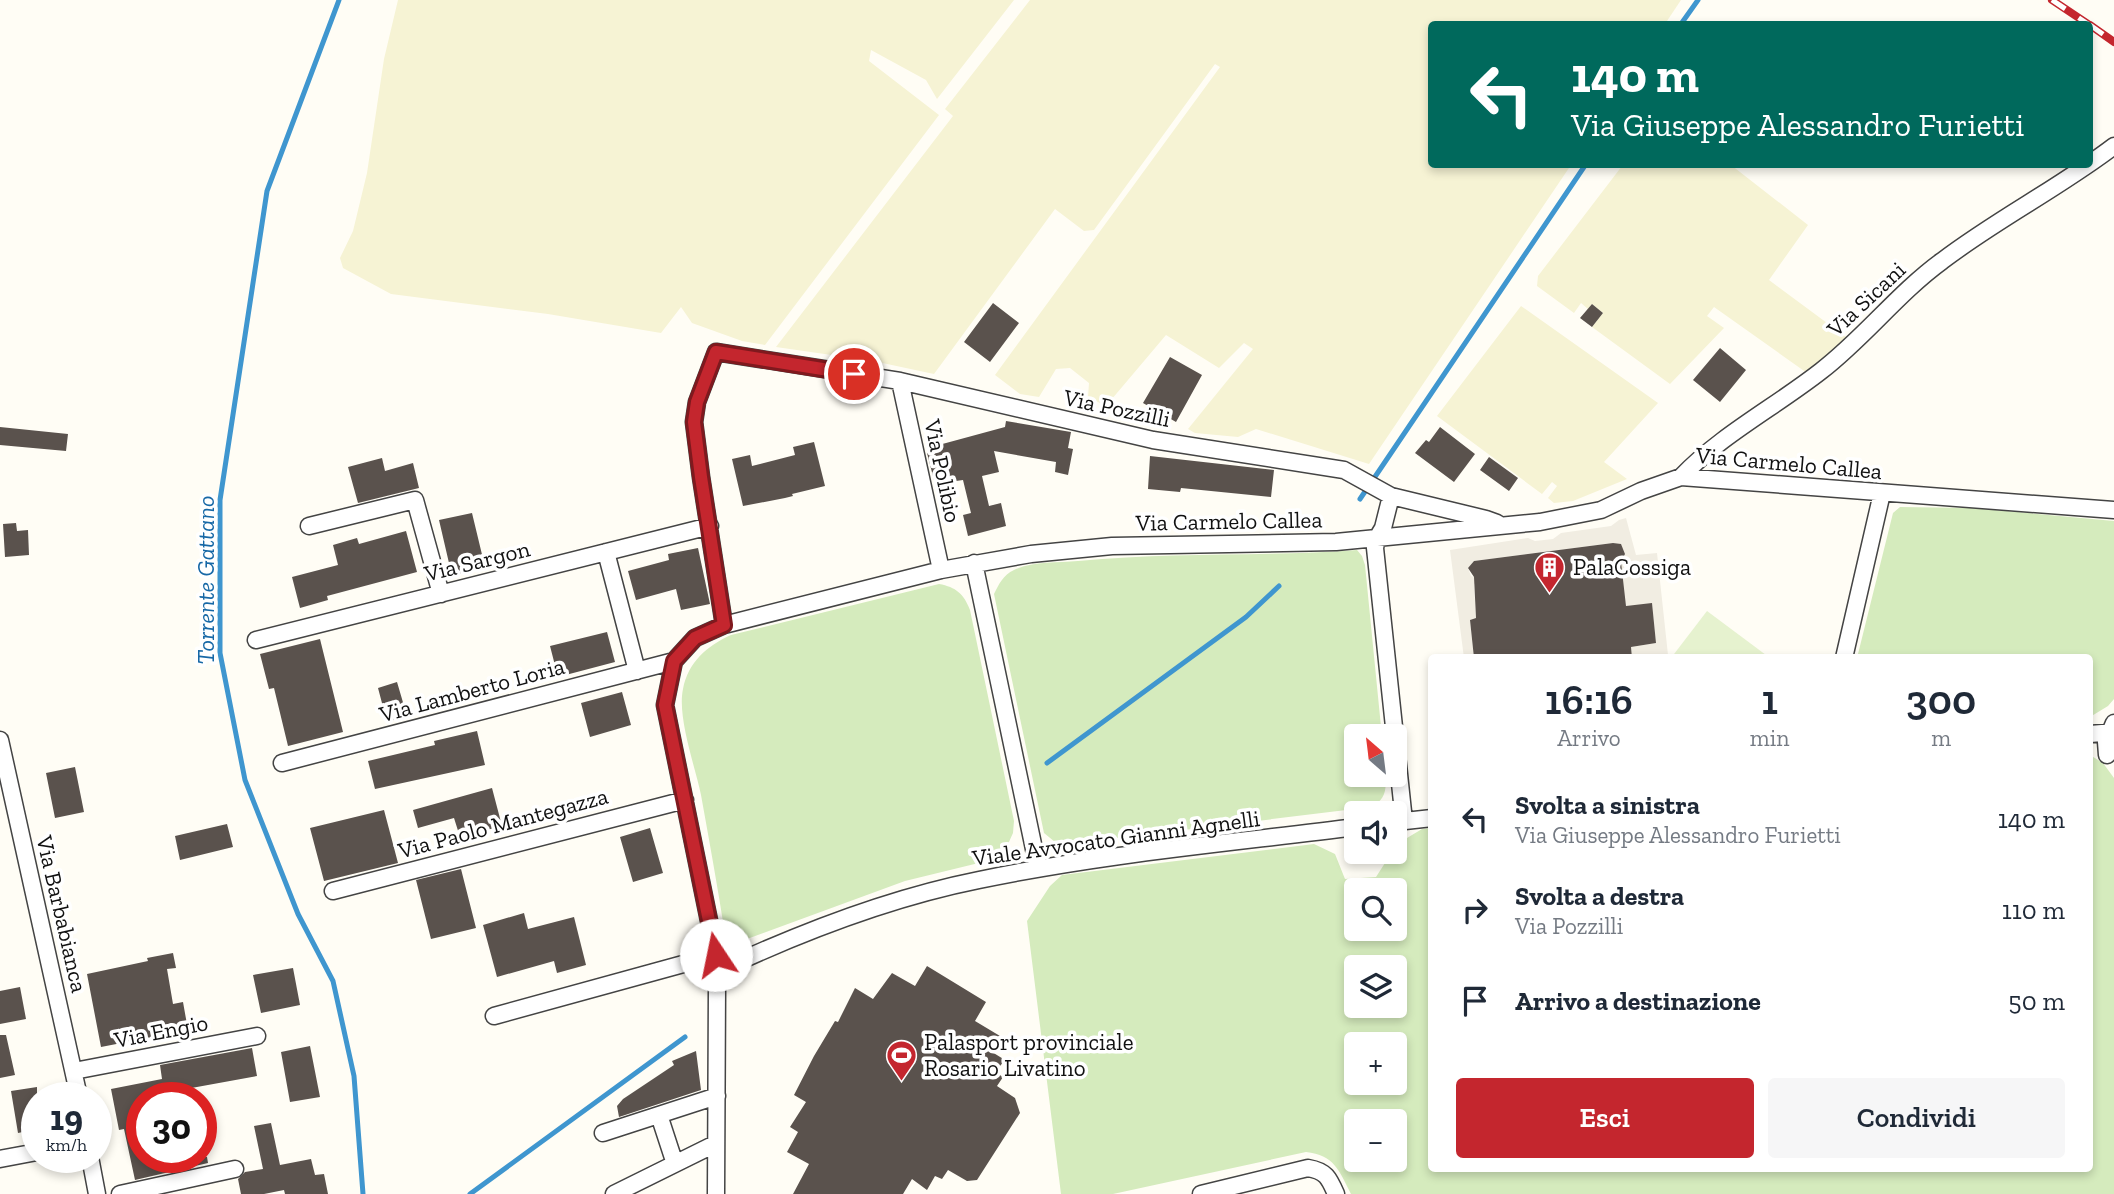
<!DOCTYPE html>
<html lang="it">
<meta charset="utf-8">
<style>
:root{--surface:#fff;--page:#f6f6f7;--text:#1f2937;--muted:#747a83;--accent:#c4262e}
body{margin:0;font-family:"Zilla Slab",serif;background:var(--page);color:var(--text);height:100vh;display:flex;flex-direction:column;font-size:26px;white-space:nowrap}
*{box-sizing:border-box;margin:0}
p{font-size:23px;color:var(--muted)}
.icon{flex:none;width:38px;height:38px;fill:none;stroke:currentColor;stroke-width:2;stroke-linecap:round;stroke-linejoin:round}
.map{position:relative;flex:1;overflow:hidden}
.details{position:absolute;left:1428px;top:654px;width:665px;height:518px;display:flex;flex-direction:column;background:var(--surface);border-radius:7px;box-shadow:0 4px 10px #0003}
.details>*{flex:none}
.banner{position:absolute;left:1428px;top:21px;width:665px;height:147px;border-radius:7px;box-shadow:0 4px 10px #0003;background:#00695c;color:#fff;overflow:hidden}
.needle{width:46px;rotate:332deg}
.tools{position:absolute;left:1344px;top:724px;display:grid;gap:14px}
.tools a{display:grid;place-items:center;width:63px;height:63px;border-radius:7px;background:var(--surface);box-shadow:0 4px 10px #0003;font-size:35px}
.speed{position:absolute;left:21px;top:1082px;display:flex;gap:14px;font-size:35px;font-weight:700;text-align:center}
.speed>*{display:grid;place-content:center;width:91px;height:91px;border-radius:50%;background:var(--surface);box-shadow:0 4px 10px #0003;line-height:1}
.speed small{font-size:18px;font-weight:400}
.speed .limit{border:10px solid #d22;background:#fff;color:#111}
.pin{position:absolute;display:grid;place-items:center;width:60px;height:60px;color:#fff;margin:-30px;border:4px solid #fff;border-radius:50%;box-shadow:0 2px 7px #0007}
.me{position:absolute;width:77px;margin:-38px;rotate:349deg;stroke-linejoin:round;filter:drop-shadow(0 0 5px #0008)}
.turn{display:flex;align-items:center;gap:24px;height:147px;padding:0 28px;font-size:32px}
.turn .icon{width:91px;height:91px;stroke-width:2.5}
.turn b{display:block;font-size:49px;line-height:60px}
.eta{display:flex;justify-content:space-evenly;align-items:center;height:119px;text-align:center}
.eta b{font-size:42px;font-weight:600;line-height:49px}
.button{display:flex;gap:14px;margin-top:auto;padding:14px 28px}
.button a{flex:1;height:80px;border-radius:7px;background:var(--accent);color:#fff;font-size:28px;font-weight:600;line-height:80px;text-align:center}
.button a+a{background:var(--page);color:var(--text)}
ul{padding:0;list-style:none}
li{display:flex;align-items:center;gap:21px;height:91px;padding:0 28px}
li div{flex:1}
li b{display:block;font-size:26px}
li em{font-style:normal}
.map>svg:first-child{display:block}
.farmland{fill:#f6f3d4}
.green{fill:#d5ebbd;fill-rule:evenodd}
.pitch{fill:#e6f2cf}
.plaza{fill:#f1ede2}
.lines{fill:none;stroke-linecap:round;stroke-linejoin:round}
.stream{stroke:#3f96cf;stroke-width:5}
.building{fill:#5a524d}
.street-casing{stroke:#444;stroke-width:19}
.street{stroke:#fff;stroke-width:16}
.rail-casing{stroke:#c4262e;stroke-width:8}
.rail{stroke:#fff;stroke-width:5;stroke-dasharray:16;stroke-linecap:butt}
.route-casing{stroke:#7f191e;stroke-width:18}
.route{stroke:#c4262e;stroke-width:12}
.labels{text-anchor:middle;stroke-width:7;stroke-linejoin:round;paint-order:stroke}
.street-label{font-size:23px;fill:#111;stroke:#fff}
.poi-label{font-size:23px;fill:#111;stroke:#fff;text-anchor:start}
.water-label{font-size:24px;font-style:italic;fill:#1768a6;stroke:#fff}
</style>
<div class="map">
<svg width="2114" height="1194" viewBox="0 0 2114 1194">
<rect width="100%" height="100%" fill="#fffdf5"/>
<!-- farmland -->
<path class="farmland" d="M 398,0 L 1014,0 L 937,99 L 926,80 L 871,50 L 869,61 L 939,115 L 765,345 L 742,341 L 692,323 L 681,307 L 661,333 L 548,314 L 391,294 L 343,268 L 340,258 L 353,231 L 367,173 L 384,59 Z
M 1030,0 L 1681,0 L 1665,24 L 1432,24 L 1432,164 L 1571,165 L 1369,464 L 1256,429 L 1238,437 L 1195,433 L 1188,429 L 1253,349 L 1244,343 L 1219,368 L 1166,335 L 1106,406 L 1088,397 L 1089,383 L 1070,368 L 1056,369 L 1039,397 L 1020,394 L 995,375 L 1220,67 L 1215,64 L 1094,230 L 1084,231 L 1055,209 L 934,374 L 873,361 L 776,347 L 953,116 L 945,109 Z
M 1620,165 L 1731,165 L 1808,225 L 1769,280 L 1850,340 L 1807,373 L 1714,307 L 1707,316 L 1724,328 L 1670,384 L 1592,327 L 1603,313 L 1592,304 L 1588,309 L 1581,303 L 1574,313 L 1537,286 L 1538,276 L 1622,166 Z
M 1521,306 L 1658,403 L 1604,462 L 1627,479 L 1573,501 L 1554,503 L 1548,498 L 1557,486 L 1552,482 L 1542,494 L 1437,416 Z"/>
<!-- green -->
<path class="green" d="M 1900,507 L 1973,508 L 2114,521 L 2114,699 L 2108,706 L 2090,717 L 2090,658 L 1857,658 L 1893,513 Z
M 1357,550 L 1362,556 L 1365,565 L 1382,737 L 1356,737 L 1356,775 L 1385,775 C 1387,790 1385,800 1371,807 L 1069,844 L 1055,842 L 1044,833 L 994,594 C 999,584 1003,575 1014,570 C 1032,561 1058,563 1078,561 C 1171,552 1264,557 1357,550 Z
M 939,584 C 956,587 964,594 970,610 L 1014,821 L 1013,833 L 1008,844 L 991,860 L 905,881 L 747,939 L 733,938 L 724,928 C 717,884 709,839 701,795 C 695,766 677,717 683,689 C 688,662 707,646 731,635 Z
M 2090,755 L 2103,763 L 2114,778 L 2114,1194 L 1351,1194 C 1339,1170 1334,1155 1306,1152 L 1113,1194 L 1061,1194 L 1027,921 L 1050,886 L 1062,875 L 1314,844 L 1335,854 L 1345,879 L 1376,877 L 1392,852 L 1395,852 L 1397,844 L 1422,829 L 1431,828 L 1432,1169 L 2090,1169 ZM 1356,891 L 1395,891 L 1395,929 L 1356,929 ZM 1356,968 L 1395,968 L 1395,1006 L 1356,1006 ZM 1356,1045 L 1395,1045 L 1395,1083 L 1356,1083 ZM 1356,1122 L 1395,1122 L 1395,1160 L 1356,1160 Z"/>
<!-- pitch -->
<path class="pitch" d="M 1707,611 L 1770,658 L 1671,658 Z"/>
<!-- plaza -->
<path class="plaza" d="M 1626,518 L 1636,555 L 1657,553 L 1668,655 L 1662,656 L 1662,658 L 1632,658 L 1631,647 L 1656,643 L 1652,604 L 1626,606 L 1618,566 L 1625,554 L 1621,545 L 1613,543 L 1474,561 L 1468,568 L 1471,576 L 1479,579 L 1481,584 L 1474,584 L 1476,618 L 1470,620 L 1474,658 L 1464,658 L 1450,550 L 1528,538 L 1535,541 L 1553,539 L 1561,533 L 1611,526 L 1619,520 Z"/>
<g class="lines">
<!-- stream -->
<path class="stream" d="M 339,0 L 267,191 L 220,500 L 220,653 L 245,780 L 298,914 L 333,981 L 354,1076 L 363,1194
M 1681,24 L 1698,0
M 1360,499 L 1586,164
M 1047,763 L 1246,617 L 1279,586
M 470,1194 L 685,1037"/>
</g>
<!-- building -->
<path class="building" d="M 993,303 L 1019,323 L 990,362 L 964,342 Z
M 1592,304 L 1603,313 L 1592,327 L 1580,318 Z
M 1720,348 L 1746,370 L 1720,402 L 1693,380 Z
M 1170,357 L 1202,375 L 1176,422 L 1143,403 Z
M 1006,421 L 1071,432 L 1068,448 L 1073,449 L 1068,475 L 1055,472 L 1056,462 L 994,451 L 999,472 L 982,476 L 989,506 L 1001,503 L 1006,526 L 968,536 L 963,515 L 971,513 L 963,480 L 935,484 L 927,453 L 936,450 L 935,446 L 1005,427 Z
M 0,427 L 68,434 L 66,451 L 0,445 Z
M 1440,427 L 1475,454 L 1454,482 L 1415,453 L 1426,440 L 1429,442 Z
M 814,442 L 825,486 L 792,494 L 793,496 L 785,498 L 743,506 L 732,459 L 750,455 L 752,466 L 795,455 L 793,447 Z
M 1150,456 L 1274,470 L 1271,497 L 1181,488 L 1180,492 L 1148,489 Z
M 1489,457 L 1518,478 L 1509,491 L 1480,470 Z
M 382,458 L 385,471 L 413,463 L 419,488 L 358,503 L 348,467 Z
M 472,513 L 485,567 L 452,576 L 439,520 Z
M 16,523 L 17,531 L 28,530 L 29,555 L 5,557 L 3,524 Z
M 406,531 L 417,572 L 327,596 L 328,600 L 300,608 L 292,577 L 338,565 L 333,545 L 357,538 L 359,544 Z
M 1613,543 L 1621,544 L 1625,554 L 1621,562 L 1626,606 L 1652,603 L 1656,643 L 1631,647 L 1632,658 L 1474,658 L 1470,620 L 1476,618 L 1474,577 L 1468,568 L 1474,561 Z
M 698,548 L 710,604 L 681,610 L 676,589 L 636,600 L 628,571 L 669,560 L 668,554 Z
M 607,632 L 615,662 L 558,677 L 550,646 Z
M 320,639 L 343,732 L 288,746 L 274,688 L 269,689 L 260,654 Z
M 397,682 L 407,716 L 387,722 L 378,688 Z
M 622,692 L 631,725 L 590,737 L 581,703 Z
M 477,731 L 485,765 L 375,789 L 368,761 L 435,745 L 434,741 Z
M 75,767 L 84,812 L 55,818 L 46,773 Z
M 492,788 L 502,826 L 460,837 L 454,818 L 418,828 L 413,810 Z
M 384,810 L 398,863 L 324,881 L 310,828 Z
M 227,824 L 233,847 L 180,860 L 175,836 Z
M 650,828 L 663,873 L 633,882 L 620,837 Z
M 461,869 L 476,928 L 431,939 L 416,880 Z
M 524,913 L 528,929 L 574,917 L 586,965 L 557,973 L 554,961 L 497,977 L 483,925 Z
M 173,953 L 176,968 L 167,969 L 173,1004 L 183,1002 L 188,1030 L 101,1047 L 87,974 L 148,961 L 147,958 Z
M 927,966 L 986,1002 L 975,1021 L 1000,1036 L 992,1052 L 1005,1060 L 995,1072 L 1003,1077 L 997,1086 L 1015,1098 L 1020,1113 L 977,1180 L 967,1181 L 948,1170 L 942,1179 L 935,1176 L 927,1190 L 912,1179 L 903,1194 L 793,1194 L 809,1164 L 787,1152 L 798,1132 L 790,1127 L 806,1102 L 794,1095 L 814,1056 L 835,1021 L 838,1022 L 855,988 L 873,999 L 892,973 L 915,986 Z
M 293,968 L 300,1005 L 261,1013 L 253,975 Z
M 20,987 L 26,1019 L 0,1024 L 0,991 Z
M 0,1035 L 6,1035 L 15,1075 L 0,1078 Z
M 310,1046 L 320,1097 L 290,1102 L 281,1052 Z
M 252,1048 L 257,1076 L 142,1097 L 142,1157 L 207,1157 L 208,1163 L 135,1180 L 124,1129 L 119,1130 L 111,1089 L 162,1079 L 160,1065 Z
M 696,1051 L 701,1090 L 619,1117 L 617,1106 L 623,1099 L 674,1065 L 672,1061 Z
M 37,1087 L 37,1129 L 18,1133 L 11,1091 Z
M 271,1123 L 280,1165 L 311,1159 L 315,1175 L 324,1174 L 328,1194 L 285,1194 L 284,1190 L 264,1194 L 241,1194 L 238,1179 L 245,1172 L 263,1169 L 254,1126 Z"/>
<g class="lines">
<defs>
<path id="street" d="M 900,381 L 941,570
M 1681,477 C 1721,435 1775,407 1821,371 C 1864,338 1898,293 1942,261 C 1997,219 2059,188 2114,146
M 1391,496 L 1383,528 L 1377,538 L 1375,548 L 1404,821
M 309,526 L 415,500 L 441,594
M 606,552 L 637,671
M 974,563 L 1038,868
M 724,625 L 701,477 L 694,422 L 697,402 L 716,352 L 900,381 L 1153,440 L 1344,470 L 1391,496 L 1486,519 L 1497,523
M 256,640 L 710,526
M 1844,658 L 1882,493
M 2090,734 L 2114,732
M 0,740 L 79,1097
M 2107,755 L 2106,742 L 2114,723
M 282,763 L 674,661
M 1396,822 L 1432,818
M 333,891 L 685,800
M 729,966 L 716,955 L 665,705 L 674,661 L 695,638 L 724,625 L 941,570 L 1031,554 L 1112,546 L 1336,542 L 1540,522 L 1601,510 L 1641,491 L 1681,477 L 2114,510
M 729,966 C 807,930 894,897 979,880 C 1103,854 1230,843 1356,827
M 494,1016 L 716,955
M 74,1071 L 257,1036
M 659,1115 L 675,1164
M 603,1133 L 717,1096
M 90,1157 L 97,1194
M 0,1159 L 37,1152
M 120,1194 L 235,1169
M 614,1194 L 715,1144
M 716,1194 L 717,986 L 729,966
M 1201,1194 L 1308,1168 C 1326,1171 1329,1178 1336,1194"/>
</defs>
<!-- street casing -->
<use href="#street" class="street-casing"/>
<!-- street -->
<use href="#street" class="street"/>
<defs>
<path id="rail" d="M 2052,0 L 2088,24
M 2090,25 L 2114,42"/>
</defs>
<!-- rail casing -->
<use href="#rail" class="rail-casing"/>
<!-- rail -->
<use href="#rail" class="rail"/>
</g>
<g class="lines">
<defs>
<path id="route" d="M 716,955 L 665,705 L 674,661 L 695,638 L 724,625 L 701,477 L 694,422 L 697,402 L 716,352 L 854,374"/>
</defs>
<!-- route casing -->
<use href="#route" class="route-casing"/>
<!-- route -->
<use href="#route" class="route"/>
</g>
<!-- icons -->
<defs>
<symbol id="building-pin" viewBox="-11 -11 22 30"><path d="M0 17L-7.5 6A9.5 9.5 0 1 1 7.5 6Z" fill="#c4262e" stroke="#fff"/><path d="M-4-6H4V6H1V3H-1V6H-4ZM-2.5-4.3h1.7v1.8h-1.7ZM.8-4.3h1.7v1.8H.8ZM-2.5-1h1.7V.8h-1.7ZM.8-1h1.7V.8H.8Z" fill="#fff"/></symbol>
<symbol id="stadium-pin" viewBox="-11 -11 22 30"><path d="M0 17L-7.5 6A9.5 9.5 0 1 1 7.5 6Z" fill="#c4262e" stroke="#fff"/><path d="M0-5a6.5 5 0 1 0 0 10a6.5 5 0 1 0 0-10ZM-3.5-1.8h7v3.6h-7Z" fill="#fff"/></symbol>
</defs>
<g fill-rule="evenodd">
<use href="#building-pin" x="1532" y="550" width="35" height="47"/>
<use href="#stadium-pin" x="884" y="1038" width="35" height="47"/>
</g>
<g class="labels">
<!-- street labels -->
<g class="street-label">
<text transform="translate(1866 299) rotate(-43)" y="8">Via Sicani</text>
<text transform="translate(1117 408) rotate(12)" y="8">Via Pozzilli</text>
<text transform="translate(1789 463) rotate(5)" y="8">Via Carmelo Callea</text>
<text transform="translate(943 471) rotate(78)" y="8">Via Polibio</text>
<text transform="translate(1229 521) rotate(-1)" y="8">Via Carmelo Callea</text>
<text transform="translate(477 561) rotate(-14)" y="8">Via Sargon</text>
<text transform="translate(472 690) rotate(-15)" y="8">Via Lamberto Loria</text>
<text transform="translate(503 823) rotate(-15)" y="8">Via Paolo Mantegazza</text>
<text transform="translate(1116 838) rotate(-8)" y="8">Viale Avvocato Gianni Agnelli</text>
<text transform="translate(62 914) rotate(77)" y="8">Via Barbabianca</text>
<text transform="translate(161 1031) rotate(-11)" y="8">Via Engio</text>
</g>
<!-- poi labels -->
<g class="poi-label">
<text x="1573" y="575">PalaCossiga</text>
<text x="924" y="1050">Palasport provinciale<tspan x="924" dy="26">Rosario Livatino</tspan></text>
</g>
<!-- water labels -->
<g class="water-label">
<text transform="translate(206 580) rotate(-90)" y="8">Torrente Gattano</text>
</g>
</g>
</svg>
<div class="tools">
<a><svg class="needle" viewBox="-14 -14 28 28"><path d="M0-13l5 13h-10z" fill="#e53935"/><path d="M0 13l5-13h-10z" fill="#747a83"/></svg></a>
<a><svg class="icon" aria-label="sound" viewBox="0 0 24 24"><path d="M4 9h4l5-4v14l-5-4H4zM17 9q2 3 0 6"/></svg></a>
<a><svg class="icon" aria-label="search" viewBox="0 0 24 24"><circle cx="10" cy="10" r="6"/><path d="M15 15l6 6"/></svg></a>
<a><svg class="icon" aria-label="layers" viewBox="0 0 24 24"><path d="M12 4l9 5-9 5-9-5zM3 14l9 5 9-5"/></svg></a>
<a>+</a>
<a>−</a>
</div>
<div class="speed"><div>19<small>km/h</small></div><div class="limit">30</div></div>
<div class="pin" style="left:854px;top:374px;background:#d93025"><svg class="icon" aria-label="arrive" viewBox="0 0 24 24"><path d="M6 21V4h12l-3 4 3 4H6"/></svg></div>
<svg class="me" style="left:716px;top:955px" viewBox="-20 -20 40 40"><circle r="19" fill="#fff"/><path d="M0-13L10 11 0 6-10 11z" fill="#c4262e"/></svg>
<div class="banner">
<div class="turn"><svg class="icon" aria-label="left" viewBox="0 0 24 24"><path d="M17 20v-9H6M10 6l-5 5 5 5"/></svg><div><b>140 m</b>Via Giuseppe Alessandro Furietti</div></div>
</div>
<section class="details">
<div class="eta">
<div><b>16:16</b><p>Arrivo</p></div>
<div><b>1</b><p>min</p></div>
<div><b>300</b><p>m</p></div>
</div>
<ul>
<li><svg class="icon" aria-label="left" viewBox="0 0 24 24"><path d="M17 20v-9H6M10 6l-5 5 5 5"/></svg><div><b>Svolta a sinistra</b><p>Via Giuseppe Alessandro Furietti</p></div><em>140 m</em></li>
<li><svg class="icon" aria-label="right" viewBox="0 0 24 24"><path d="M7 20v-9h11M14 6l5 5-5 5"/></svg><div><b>Svolta a destra</b><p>Via Pozzilli</p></div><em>110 m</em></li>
<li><svg class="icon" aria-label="arrive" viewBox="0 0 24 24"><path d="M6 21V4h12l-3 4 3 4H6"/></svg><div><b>Arrivo a destinazione</b></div><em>50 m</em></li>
</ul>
<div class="button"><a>Esci</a><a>Condividi</a></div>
</section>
</div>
